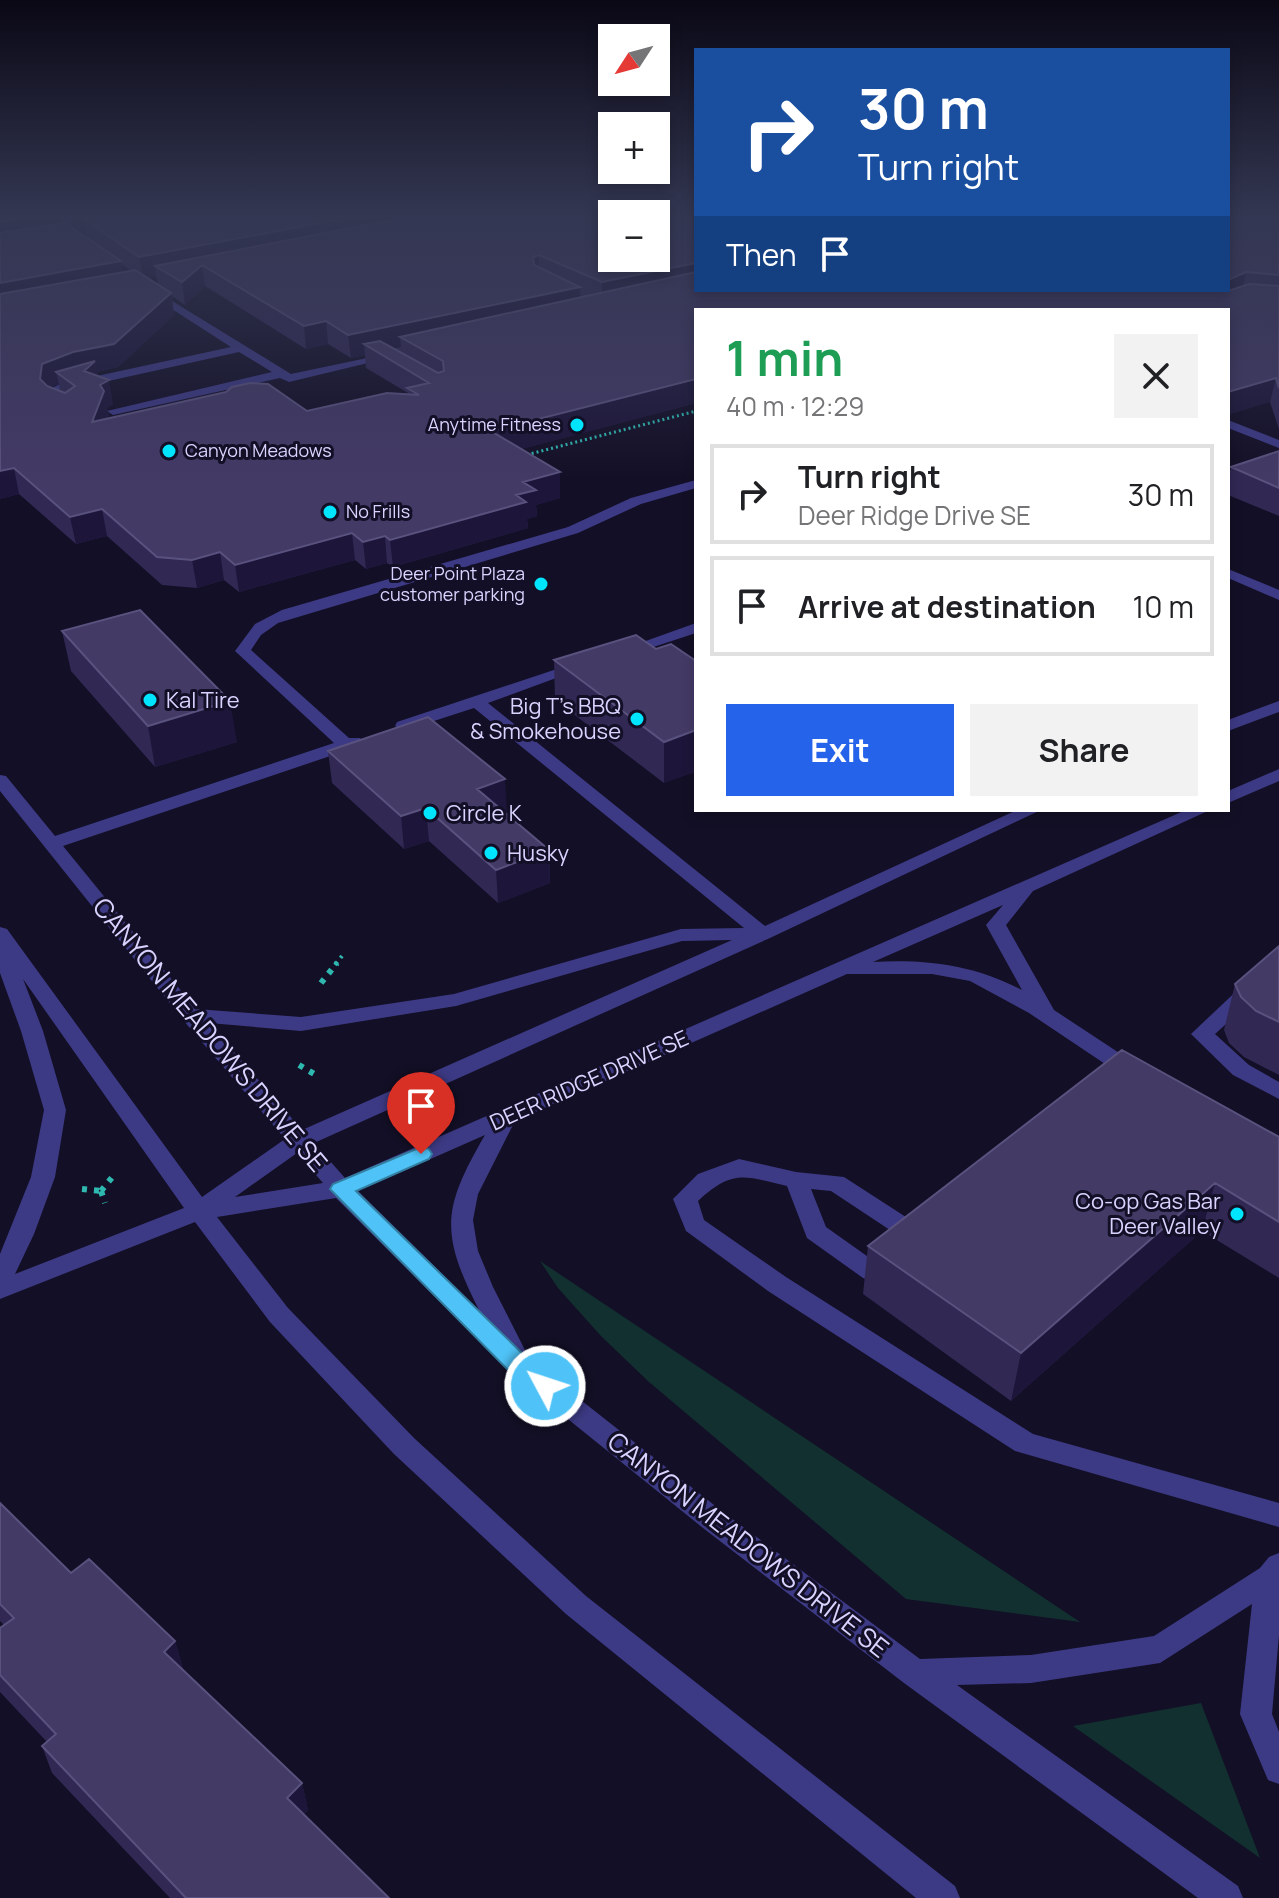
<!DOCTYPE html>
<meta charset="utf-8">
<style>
:root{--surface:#fff;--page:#f2f2f2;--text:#202124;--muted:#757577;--line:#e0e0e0;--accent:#2563eb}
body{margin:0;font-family:Manrope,sans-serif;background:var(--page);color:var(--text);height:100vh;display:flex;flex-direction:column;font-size:30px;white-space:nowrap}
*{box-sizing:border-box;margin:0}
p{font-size:26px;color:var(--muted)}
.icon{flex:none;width:44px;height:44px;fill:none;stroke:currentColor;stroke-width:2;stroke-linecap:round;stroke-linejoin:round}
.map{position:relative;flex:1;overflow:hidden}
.sheet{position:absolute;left:694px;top:308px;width:536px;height:504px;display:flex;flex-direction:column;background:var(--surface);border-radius:0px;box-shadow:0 4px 12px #0003}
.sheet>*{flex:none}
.banner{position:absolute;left:694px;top:48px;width:536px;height:244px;border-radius:0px;box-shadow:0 4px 12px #0003;background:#1a4fa0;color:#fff;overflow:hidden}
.needle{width:52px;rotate:234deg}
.tools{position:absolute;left:598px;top:24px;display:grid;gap:16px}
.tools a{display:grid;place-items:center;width:72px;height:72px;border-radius:0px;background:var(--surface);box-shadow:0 4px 12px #0003;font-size:40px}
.pin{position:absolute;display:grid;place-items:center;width:68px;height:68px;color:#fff;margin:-82px -34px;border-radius:50% 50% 50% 0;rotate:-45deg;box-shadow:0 0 8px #0007}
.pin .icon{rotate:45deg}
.me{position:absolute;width:88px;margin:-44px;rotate:310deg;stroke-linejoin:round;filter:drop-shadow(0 0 6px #0008)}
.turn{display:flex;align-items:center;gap:28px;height:168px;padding:0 32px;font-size:36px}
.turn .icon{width:104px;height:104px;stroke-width:2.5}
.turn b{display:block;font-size:56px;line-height:68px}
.then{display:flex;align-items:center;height:76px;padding:0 32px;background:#0003;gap:16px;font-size:30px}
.round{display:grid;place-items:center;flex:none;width:84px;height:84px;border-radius:0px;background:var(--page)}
.headline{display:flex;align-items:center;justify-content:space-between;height:136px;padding:0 32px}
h1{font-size:48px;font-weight:700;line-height:60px;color:#1e9e55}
.button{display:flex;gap:16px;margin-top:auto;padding:16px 32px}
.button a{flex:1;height:92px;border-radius:0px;background:var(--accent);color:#fff;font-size:32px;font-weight:700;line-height:92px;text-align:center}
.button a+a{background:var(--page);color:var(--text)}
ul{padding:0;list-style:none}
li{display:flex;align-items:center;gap:24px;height:100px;margin:0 16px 12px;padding:0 16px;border:4px solid var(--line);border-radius:0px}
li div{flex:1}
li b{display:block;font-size:30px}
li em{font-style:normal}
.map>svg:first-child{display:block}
.green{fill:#12302f}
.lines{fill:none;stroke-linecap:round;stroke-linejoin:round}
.path-far2{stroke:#2fb8b0;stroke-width:3;stroke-dasharray:2 3;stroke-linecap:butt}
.path-far1{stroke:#2fb8b0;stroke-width:4;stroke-dasharray:4 5;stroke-linecap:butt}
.path{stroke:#2fb8b0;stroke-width:6;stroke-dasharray:5 7;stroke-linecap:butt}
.minor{fill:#3d3a85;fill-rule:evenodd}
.wall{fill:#312854;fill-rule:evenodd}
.shaded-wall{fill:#1d163a}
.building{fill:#433a66;stroke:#5a527e;stroke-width:2}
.route{fill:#4fc3f7;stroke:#337fa1;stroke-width:2}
.poi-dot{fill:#00e5ff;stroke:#130f26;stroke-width:3}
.labels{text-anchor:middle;stroke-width:6;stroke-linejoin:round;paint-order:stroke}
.far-poi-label{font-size:18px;fill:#d9d4ff;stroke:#130f26;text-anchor:end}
.poi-label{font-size:22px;fill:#d9d4ff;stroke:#130f26;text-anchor:start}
.street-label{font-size:22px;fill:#d9d4ff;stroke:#130f26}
.near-street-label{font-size:26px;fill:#d9d4ff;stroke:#130f26}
</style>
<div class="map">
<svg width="1279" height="1898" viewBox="0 0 1279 1898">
<rect width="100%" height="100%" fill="#130f26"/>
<!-- green -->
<path class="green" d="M 540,1261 L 1080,1622 L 906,1599 L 649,1382 L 601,1336 L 558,1288 Z
M 1201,1703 L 1260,1858 L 1073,1726 Z"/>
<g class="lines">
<!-- path-far2 -->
<path class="path-far2" d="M 522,456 L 696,411"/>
<!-- path-far1 -->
<path class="path-far1" d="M 335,965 L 342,956"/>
<!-- path -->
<path class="path" d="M 321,983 L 337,963
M 299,1065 L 316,1075
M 82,1189 L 101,1191
M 101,1191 L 114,1175
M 101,1191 L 105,1203"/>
<!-- minor -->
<path class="minor" d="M 151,288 L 291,374 L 391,353 L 397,356 L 289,382 L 280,378 L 113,415 L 107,411 L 272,372 L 239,352 L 68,390 L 57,397 L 68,405 L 68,411 L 60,411 L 47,401 L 50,389 L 60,384 L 231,347 L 147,293 L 146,291 Z
M 1228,420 L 1279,440 L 1279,448 L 1228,428 Z
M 696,480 L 696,488 L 641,504 L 578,533 L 278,623 L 261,635 L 251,650 L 349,738 L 360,738 L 363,742 L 360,746 L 63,846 L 196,1009 L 301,1017 L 454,994 L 681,929 L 744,928 L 474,708 L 403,731 L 395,726 L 397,722 L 572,664 L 578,662 L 586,667 L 488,703 L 765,926 L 1017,810 L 1041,810 L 770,938 L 314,1143 L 345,1178 L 1186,810 L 1210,810 L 1033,891 L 1006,925 L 1054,1010 L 1142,1068 L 1145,1073 L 1142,1078 L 1126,1078 L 1029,1013 L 970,981 L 932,974 L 847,974 L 515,1121 L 478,1194 L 473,1220 L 478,1251 L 493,1287 L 530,1360 L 723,1512 L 920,1659 L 1031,1655 L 1154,1636 L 1260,1568 L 1269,1557 L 1279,1553 L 1279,1635 L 1272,1714 L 1279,1732 L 1279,1784 L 1268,1780 L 1240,1714 L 1252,1604 L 1160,1663 L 1031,1683 L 957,1685 L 1238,1886 L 1243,1898 L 1198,1898 L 904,1683 L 703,1528 L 512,1374 L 336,1198 L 217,1217 L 288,1308 L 414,1438 L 586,1596 L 955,1886 L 960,1898 L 916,1898 L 566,1614 L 394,1454 L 270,1322 L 195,1222 L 0,1299 L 0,1254 L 31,1177 L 44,1110 L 21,1031 L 0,973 L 0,927 L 7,929 L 202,1197 L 285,1139 L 183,1020 L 0,791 L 0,775 L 6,776 L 55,836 L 334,743 L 235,651 L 255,624 L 282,610 L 568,527 L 631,498 ZM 1003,905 L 986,925 L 1022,990 C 974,965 927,959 873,962 ZM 732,940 L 302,1130 L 209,1023 L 301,1031 L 456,1006 L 682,941 ZM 23,979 L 184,1208 L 15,1274 L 34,1234 L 55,1177 L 66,1110 L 43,1031 ZM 485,1135 C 442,1209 440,1233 479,1310 L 358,1191 ZM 297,1153 L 323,1183 L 235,1197 Z
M 1228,569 L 1279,590 L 1279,600 L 1228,578 Z
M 696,623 L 696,633 L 623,657 L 615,652 Z
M 1279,701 L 1279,712 L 1228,731 L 1228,720 Z
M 1279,769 L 1279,781 L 1228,803 L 1228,791 Z
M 1279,960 L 1279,976 L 1215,1034 L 1249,1065 L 1279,1082 L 1279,1099 L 1233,1075 L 1191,1034 L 1246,982 Z
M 739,1159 L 796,1172 L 844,1177 L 926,1230 L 929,1236 L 926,1242 L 917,1245 L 908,1242 L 831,1191 L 811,1189 L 826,1227 L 881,1266 L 884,1272 L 881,1278 L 872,1281 L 863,1278 L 807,1238 L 787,1186 C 744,1176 733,1169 698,1201 L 704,1220 L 786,1277 L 1033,1434 L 1279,1503 L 1279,1527 L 1015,1451 L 768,1291 L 686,1231 L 673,1199 L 698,1174 Z"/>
</g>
<!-- wall -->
<path class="wall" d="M 0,214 L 696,214 L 696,290 L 1279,214 L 1279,429 L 1270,402 L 696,310 L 696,403 L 521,449 L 560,498 L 536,505 L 537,516 L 527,519 L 528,528 L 393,567 L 387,563 L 366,569 L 355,560 L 239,592 L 224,580 L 197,588 L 162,585 L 107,536 L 76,544 L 19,494 L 0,499 ZM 52,215 L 64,223 L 54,224 ZM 85,228 L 87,238 L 75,230 ZM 121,264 L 132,271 L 123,272 ZM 156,276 L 158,284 L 147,278 ZM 205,286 L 306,349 L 328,344 L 351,358 L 365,355 L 366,368 L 408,393 L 408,394 L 307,411 L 108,418 L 109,416 L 107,408 L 113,404 L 98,376 L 97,372 L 118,367 L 174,315 L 172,296 L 185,305 ZM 59,384 L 60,391 L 49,387 Z
M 1279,451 L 1279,516 L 1228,495 L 1228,480 L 1231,467 Z
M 62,631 L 237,742 L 155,767 L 71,671 Z
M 671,644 L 664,783 L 555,700 L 554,660 L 656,649 Z
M 328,751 L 507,812 L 505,812 L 549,850 L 550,883 L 498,903 L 429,841 L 404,849 L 332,783 Z
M 1279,946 L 1279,1075 L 1244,1057 L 1229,1043 L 1224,1030 L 1235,984 Z
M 1279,1137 L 1279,1278 L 1202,1231 L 1011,1401 L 863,1294 L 868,1246 Z
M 0,1503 L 71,1573 L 175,1641 L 183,1669 L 302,1783 L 308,1810 L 304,1814 L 389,1898 L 170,1898 L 52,1773 L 42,1746 L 47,1742 L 0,1692 L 0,1628 L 4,1625 L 0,1621 Z"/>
<!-- shaded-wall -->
<path class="shaded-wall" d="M 43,214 L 52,214 L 56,233 L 0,244 L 0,222 Z
M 71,214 L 160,214 L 84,219 L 85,228 L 74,230 Z
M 368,214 L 476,214 L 202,265 L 205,286 L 185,305 L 182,282 L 155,266 L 156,276 L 143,279 L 139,257 Z
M 539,255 L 539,276 L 534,278 L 533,257 Z
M 121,261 L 124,282 L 0,306 L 0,283 Z
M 696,262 L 695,284 L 602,304 L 602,282 Z
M 1246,272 L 1242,294 L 1209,290 L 1228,290 L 1228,280 Z
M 580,287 L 581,309 L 400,337 L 401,347 L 378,352 L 364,344 L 365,355 L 351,358 L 348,335 Z
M 171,293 L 174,315 L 118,367 L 97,372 L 100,385 L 56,372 L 59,384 L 47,388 L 40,379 L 42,364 Z
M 326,321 L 328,344 L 306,349 L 304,326 Z
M 1276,378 L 1270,402 L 1228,415 L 1228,392 Z
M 696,379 L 696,403 L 492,457 L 491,431 Z
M 109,380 L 113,404 L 107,408 L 109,416 L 97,447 L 92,422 L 100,385 Z
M 14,468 L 19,494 L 0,499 L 0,471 Z
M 560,472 L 560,498 L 536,505 L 537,516 L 527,519 L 528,528 L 393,567 L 390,540 L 516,495 L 523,482 Z
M 102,509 L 107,536 L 76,544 L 70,517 Z
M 352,533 L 355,560 L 239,592 L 235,565 Z
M 385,536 L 387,563 L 366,569 L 363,542 Z
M 220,552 L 224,580 L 197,588 L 192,560 Z
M 230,701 L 237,742 L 155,767 L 148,726 Z
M 696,730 L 696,772 L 664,783 L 664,742 Z
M 505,779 L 507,812 L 479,822 L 477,789 Z
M 426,808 L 429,841 L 404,849 L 401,816 Z
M 549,850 L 550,883 L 498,903 L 496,870 Z
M 1215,1183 L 1202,1231 L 1011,1401 L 1021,1353 Z
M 175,1641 L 183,1669 L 164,1652 Z
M 302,1783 L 308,1810 L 293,1825 L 287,1798 Z"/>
<!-- building -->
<path class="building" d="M 0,214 L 43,214 L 0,222 Z
M 108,214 L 368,214 L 139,257 L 84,219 Z
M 423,214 L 612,214 L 612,258 L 656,258 L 656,214 L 696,214 L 696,263 L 602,282 L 539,255 L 533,257 L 534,265 L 580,287 L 348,335 L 326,321 L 304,326 L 202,265 L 182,282 L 155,266 Z
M 1228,214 L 1279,214 L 1279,275 L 1246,272 L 1228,280 Z
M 65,223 L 121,261 L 0,283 L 0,233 Z
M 135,270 L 171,293 L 114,344 L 73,352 L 42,364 L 40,379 L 47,386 L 65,393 L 75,386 L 56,372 L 95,361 L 84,371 L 109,380 L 100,385 L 104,391 L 92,422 L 226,392 L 232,387 L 250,383 L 268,384 L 307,411 L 387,393 L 419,395 L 407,388 L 429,383 L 364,344 L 380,341 L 438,373 L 444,371 L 443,361 L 400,337 L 696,272 L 696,290 L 1228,291 L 1249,284 L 1279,286 L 1279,388 L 1276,378 L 1228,392 L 1228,310 L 696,310 L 696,379 L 491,431 L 560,472 L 523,482 L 536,490 L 516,495 L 526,502 L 390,540 L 385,536 L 363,542 L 352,533 L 235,565 L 220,552 L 192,560 L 157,557 L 102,509 L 70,517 L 14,468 L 0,471 L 0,294 Z
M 1279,451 L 1279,488 L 1231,467 Z
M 140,610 L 230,701 L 148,726 L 62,631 Z
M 636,635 L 656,649 L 671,644 L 696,661 L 696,730 L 664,742 L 554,660 Z
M 428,717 L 505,779 L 477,789 L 549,850 L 496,870 L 426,808 L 401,816 L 328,751 Z
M 1279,946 L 1279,1022 L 1256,1011 L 1241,997 L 1235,984 Z
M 1122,1050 L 1279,1137 L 1279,1222 L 1215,1183 L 1021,1353 L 868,1246 Z
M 0,1503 L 71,1573 L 89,1559 L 175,1641 L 164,1652 L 302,1783 L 287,1798 L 389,1898 L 186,1898 L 42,1746 L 56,1734 L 0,1675 L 0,1628 L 14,1618 L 0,1604 Z"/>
<!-- sky -->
<linearGradient id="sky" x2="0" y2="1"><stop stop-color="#0a0815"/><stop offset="0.45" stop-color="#333752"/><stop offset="1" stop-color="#333752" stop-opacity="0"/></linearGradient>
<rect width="1279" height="480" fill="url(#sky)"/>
<!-- route -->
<path class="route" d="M 421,1147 L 429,1149 L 432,1154 L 429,1159 L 356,1191 L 529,1360 L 553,1379 L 557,1386 L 553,1393 C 536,1398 525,1384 512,1374 L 330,1189 L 333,1184 Z"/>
<!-- markers -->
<g class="poi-dot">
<circle cx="577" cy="425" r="8"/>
<circle cx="169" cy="451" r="8"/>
<circle cx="330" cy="512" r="8"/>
<circle cx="541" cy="584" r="8"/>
<circle cx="150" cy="700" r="8"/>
<circle cx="637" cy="719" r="8"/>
<circle cx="430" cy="813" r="8"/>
<circle cx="491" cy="853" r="8"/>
<circle cx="1237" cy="1214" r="8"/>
</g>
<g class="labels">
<!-- far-poi labels -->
<g class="far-poi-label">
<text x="561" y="431">Anytime Fitness</text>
<text x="185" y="457" text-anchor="start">Canyon Meadows</text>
<text x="346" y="518" text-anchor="start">No Frills</text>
<text x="525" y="580">Deer Point Plaza<tspan x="525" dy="21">customer parking</tspan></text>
</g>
<!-- poi labels -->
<g class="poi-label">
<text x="166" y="708">Kal Tire</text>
<text x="621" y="714" text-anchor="end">Big T's BBQ<tspan x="621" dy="25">&amp; Smokehouse</tspan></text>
<text x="446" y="821">Circle K</text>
<text x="507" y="861">Husky</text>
<text x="1221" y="1209" text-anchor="end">Co-op Gas Bar<tspan x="1221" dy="25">Deer Valley</tspan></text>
</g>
<!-- street labels -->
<g class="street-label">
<text transform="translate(589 1080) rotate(-24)" y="8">DEER RIDGE DRIVE SE</text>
</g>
<!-- near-street labels -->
<g class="near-street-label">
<text transform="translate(210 1035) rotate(50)" y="9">CANYON MEADOWS DRIVE SE</text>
<text transform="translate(748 1545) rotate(38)" y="9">CANYON MEADOWS DRIVE SE</text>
</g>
</g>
</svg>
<div class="tools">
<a><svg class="needle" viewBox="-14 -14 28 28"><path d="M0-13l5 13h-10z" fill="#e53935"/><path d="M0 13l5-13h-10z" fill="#757577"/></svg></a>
<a>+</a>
<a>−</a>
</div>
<div class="pin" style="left:421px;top:1154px;background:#d93025"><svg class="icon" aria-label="arrive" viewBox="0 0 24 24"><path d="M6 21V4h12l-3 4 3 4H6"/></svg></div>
<svg class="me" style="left:545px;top:1386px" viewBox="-20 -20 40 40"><circle r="17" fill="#4fc3f7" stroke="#fff" stroke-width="3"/><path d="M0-11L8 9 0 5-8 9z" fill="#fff"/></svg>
<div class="banner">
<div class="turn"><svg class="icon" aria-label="right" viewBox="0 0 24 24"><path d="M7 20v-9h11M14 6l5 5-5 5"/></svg><div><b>30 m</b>Turn right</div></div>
<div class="then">Then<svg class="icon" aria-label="arrive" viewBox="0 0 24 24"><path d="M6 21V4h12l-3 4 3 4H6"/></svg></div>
</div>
<section class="sheet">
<div class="headline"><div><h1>1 min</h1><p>40 m · 12:29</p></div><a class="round"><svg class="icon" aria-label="close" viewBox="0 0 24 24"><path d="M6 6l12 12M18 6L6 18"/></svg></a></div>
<ul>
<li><svg class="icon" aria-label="right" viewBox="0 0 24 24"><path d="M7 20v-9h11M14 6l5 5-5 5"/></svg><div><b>Turn right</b><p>Deer Ridge Drive SE</p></div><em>30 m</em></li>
<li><svg class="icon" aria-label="arrive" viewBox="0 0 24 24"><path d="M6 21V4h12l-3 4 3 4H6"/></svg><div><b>Arrive at destination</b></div><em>10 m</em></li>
</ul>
<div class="button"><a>Exit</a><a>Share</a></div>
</section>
</div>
